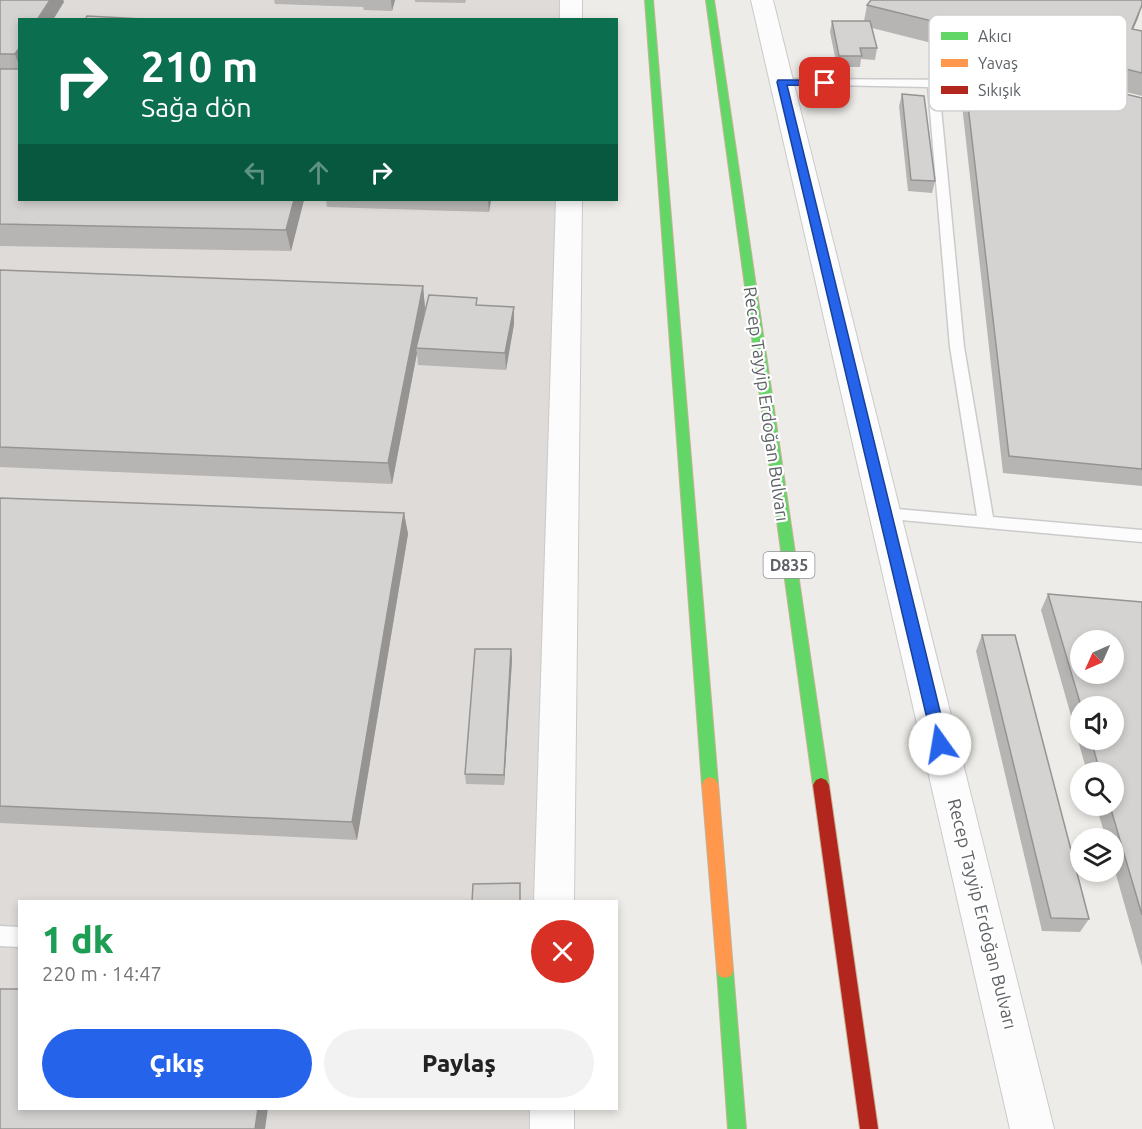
<!DOCTYPE html>
<html lang="tr">
<meta charset="utf-8">
<style>
:root{--surface:#fff;--page:#f2f2f2;--text:#222;--muted:#767676;--accent:#2563eb}
body{margin:0;font-family:Ubuntu,sans-serif;background:var(--page);color:var(--text);height:100vh;display:flex;flex-direction:column;font-size:22px;white-space:nowrap}
*{box-sizing:border-box;margin:0}
p{font-size:20px;color:var(--muted)}
.icon{flex:none;width:33px;height:33px;fill:none;stroke:currentColor;stroke-width:2;stroke-linecap:round;stroke-linejoin:round}
.map{position:relative;flex:1;overflow:hidden}
.drawer{position:absolute;left:18px;top:900px;width:600px;height:210px;display:flex;flex-direction:column;background:var(--surface);border-radius:0px;box-shadow:0 3px 9px #0003}
.drawer>*{flex:none}
.guide{position:absolute;left:18px;top:18px;width:600px;height:183px;border-radius:0px;box-shadow:0 3px 9px #0003;background:#0b6e4f;color:#fff;overflow:hidden}
.needle{width:39px;rotate:225deg}
.controls{position:absolute;left:1070px;top:630px;display:grid;gap:12px}
.controls a{display:grid;place-items:center;width:54px;height:54px;border-radius:50%;background:var(--surface);box-shadow:0 3px 9px #0003;font-size:30px}
.pin{position:absolute;display:grid;place-items:center;width:51px;height:51px;color:#fff;margin:-26px;border-radius:12px;box-shadow:0 3px 9px #0006}
.me{position:absolute;width:66px;margin:-33px;rotate:347deg;stroke-linejoin:round;filter:drop-shadow(0 0 4px #0008)}
.turn{display:flex;align-items:center;gap:21px;height:126px;padding:0 24px;font-size:27px}
.turn .icon{width:78px;height:78px;stroke-width:2.5}
.turn b{display:block;font-size:42px;line-height:51px}
.lanes{display:flex;align-items:center;height:57px;padding:0 24px;background:#0003;justify-content:center;gap:30px;direction:ltr}
.lanes .off{opacity:.35}
.round{display:grid;place-items:center;flex:none;width:63px;height:63px;border-radius:32px;background:var(--page)}
.head{display:flex;align-items:center;justify-content:space-between;height:102px;padding:0 24px}
h1{font-size:36px;font-weight:800;line-height:45px;color:#1e9e55}
.action{display:flex;gap:12px;margin-top:auto;padding:12px 24px}
.action a{flex:1;height:69px;border-radius:36px;background:var(--accent);color:#fff;font-size:24px;font-weight:800;line-height:69px;text-align:center}
.action a+a{background:var(--page);color:var(--text)}
.map>svg:first-child{display:block}
.industrial{fill:#dedbd8}
.lines{fill:none;stroke-linecap:round;stroke-linejoin:round}
.lane-casing{stroke:#cacbca;stroke-width:3}
.street-casing{stroke:#cacbca;stroke-width:2}
.fast-casing{stroke:#c6b294;stroke-width:2}
.slow-casing{stroke:#c6b294;stroke-width:2}
.jam-casing{stroke:#c6b294;stroke-width:2}
.lane{fill:#fcfcfc;fill-rule:evenodd}
.street{fill:#fcfcfc;fill-rule:evenodd}
.fast{fill:#63d668;fill-rule:evenodd}
.slow{fill:#ff974d;fill-rule:evenodd}
.jam{fill:#b3261e;fill-rule:evenodd}
.wall{fill:#b7b5b4;fill-rule:evenodd}
.shaded-wall{fill:#959492}
.building{fill:#d5d3d1;stroke:#959492;stroke-width:1.5;fill-rule:evenodd}
.route{fill:#2563eb;stroke:#184099;stroke-width:1.5}
.labels{text-anchor:middle;stroke-width:4.5;stroke-linejoin:round;paint-order:stroke}
.shield{fill:#fff;stroke:#8e9194;stroke-width:1.5}
.shield-label{font-size:16px;font-weight:bold;fill:#5e6266}
.street-label{font-size:18px;fill:#5e6266;stroke:#fff}
.key{fill:#fff;stroke:#cfd0d1;stroke-width:1.5}
.key-label{font-size:16px;fill:#5e6266}
</style>
<div class="map">
<svg width="1142" height="1129" viewBox="0 0 1142 1129">
<rect width="100%" height="100%" fill="#eeece8"/>
<!-- industrial -->
<path class="industrial" d="M 0,0 L 571,0 L 571,20 L 20,20 L 20,200 L 569,200 L 554,901 L 20,902 L 20,1108 L 549,1108 L 549,1129 L 0,1129 Z"/>
<g class="lines">
<defs>
<path id="lane" d="M 781,79 L 986,80 L 986,84 L 982,85 L 939,87 L 964,347 L 993,517 L 1142,530 L 1142,542 L 879,518 L 877,514 L 879,510 L 885,508 L 977,516 L 950,347 L 928,87 L 777,84 L 777,80 Z
M 0,926 L 20,927 L 20,947 L 0,946 Z"/>
<path id="street" d="M 560,0 L 582,0 L 582,20 L 560,20 Z
M 751,0 L 773,0 L 1054,1129 L 1010,1129 Z
M 556,200 L 582,200 L 574,902 L 534,902 Z
M 530,1108 L 574,1108 L 574,1129 L 530,1129 Z"/>
<path id="fast" d="M 645,0 L 653,0 L 718,784 L 715,789 L 710,791 L 705,789 L 702,784 Z
M 706,0 L 714,0 L 829,785 L 826,790 L 821,792 L 816,790 L 813,785 Z
M 725,962 L 731,964 L 733,970 L 746,1129 L 728,1129 L 717,970 L 719,964 Z"/>
<path id="slow" d="M 710,777 L 715,779 L 718,784 L 733,970 L 731,976 L 725,978 L 719,976 L 717,970 L 702,784 L 705,779 Z"/>
<path id="jam" d="M 821,778 L 826,780 L 829,785 L 878,1129 L 860,1129 L 813,785 L 816,780 Z"/>
</defs>
<!-- lane casing -->
<use href="#lane" class="lane-casing"/>
<!-- street casing -->
<use href="#street" class="street-casing"/>
<!-- fast casing -->
<use href="#fast" class="fast-casing"/>
<!-- slow casing -->
<use href="#slow" class="slow-casing"/>
<!-- jam casing -->
<use href="#jam" class="jam-casing"/>
<!-- lane -->
<use href="#lane" class="lane"/>
<!-- street -->
<use href="#street" class="street"/>
<!-- fast -->
<use href="#fast" class="fast"/>
<!-- slow -->
<use href="#slow" class="slow"/>
<!-- jam -->
<use href="#jam" class="jam"/>
</g>
<!-- wall -->
<path class="wall" d="M 0,0 L 75,0 L 63,0 L 64,2 L 20,20 L 20,200 L 304,200 L 291,251 L 0,246 Z
M 274,0 L 395,0 L 392,11 L 364,10 L 363,7 L 275,4 Z
M 415,0 L 466,0 L 465,3 L 415,2 Z
M 867,5 L 1138,18 L 1133,29 L 1142,31 L 1142,96 L 872,28 L 877,48 L 875,60 L 861,59 L 860,67 L 837,67 L 830,32 L 832,21 L 864,21 Z
M 964,71 L 1142,98 L 1142,486 L 1003,473 L 960,87 Z
M 902,94 L 935,181 L 932,193 L 908,191 L 899,106 Z
M 326,200 L 491,200 L 489,212 L 327,207 Z
M 0,270 L 423,286 L 425,308 L 422,323 L 478,305 L 514,307 L 514,324 L 506,370 L 418,365 L 417,353 L 392,484 L 0,467 Z
M 0,498 L 404,513 L 408,534 L 357,840 L 0,823 Z
M 1048,594 L 1142,602 L 1142,966 L 1113,864 L 1113,838 L 1106,838 L 1096,806 L 1113,806 L 1113,772 L 1087,772 L 1041,610 ZM 1080,706 L 1113,706 L 1113,740 L 1080,740 Z
M 982,635 L 1089,919 L 1080,932 L 1042,931 L 976,651 Z
M 511,649 L 512,660 L 504,785 L 466,784 L 465,774 Z"/>
<!-- shaded-wall -->
<path class="shaded-wall" d="M 50,0 L 63,0 L 64,2 L 53,20 L 37,20 Z
M 391,0 L 395,0 L 392,11 Z
M 1142,5 L 1138,18 L 1124,50 L 1132,29 Z
M 20,47 L 20,68 L 15,54 Z
M 294,200 L 304,200 L 291,251 L 286,230 Z
M 488,200 L 491,200 L 489,212 Z
M 423,286 L 425,308 L 418,348 L 416,348 L 417,353 L 392,484 L 388,463 Z
M 514,307 L 514,324 L 506,370 L 505,353 Z
M 404,513 L 408,534 L 357,840 L 352,822 Z
M 511,649 L 512,660 L 504,785 L 504,775 Z
M 258,1108 L 268,1108 L 265,1129 L 255,1129 Z"/>
<!-- building -->
<path class="building" d="M 0,0 L 50,0 L 37,20 L 20,20 L 20,47 L 15,54 L 0,54 Z
M 871,0 L 1142,0 L 1142,5 L 1132,29 L 1142,31 L 1142,73 L 867,5 Z
M 87,16 L 162,20 L 85,20 Z
M 832,21 L 870,21 L 877,48 L 860,48 L 862,56 L 839,56 Z
M 0,69 L 20,69 L 20,200 L 294,200 L 286,230 L 0,224 Z
M 964,71 L 1054,77 L 1142,98 L 1142,469 L 1009,456 Z
M 902,94 L 924,96 L 935,181 L 911,180 Z
M 0,270 L 423,286 L 388,463 L 0,447 Z
M 429,295 L 477,298 L 476,305 L 514,307 L 505,353 L 416,348 Z
M 0,498 L 404,513 L 352,822 L 0,806 Z
M 1048,594 L 1142,602 L 1142,915 L 1110,806 L 1113,806 L 1113,772 L 1100,772 L 1091,740 L 1113,740 L 1113,706 L 1081,706 ZM 1080,640 L 1113,640 L 1113,674 L 1080,674 Z
M 982,635 L 1015,635 L 1089,919 L 1051,918 Z
M 475,649 L 511,649 L 504,775 L 465,774 Z
M 520,883 L 520,902 L 472,902 L 473,884 Z
M 0,989 L 20,989 L 20,1108 L 258,1108 L 255,1129 L 0,1129 Z"/>
<!-- route -->
<path class="route" d="M 778,80 L 825,80 L 829,83 L 825,86 L 787,85 L 948,744 L 946,749 L 940,751 L 935,749 L 933,744 L 777,82 Z"/>
<g class="labels">
<!-- shield labels -->
<rect class="shield" x="763.5" y="552" width="51" height="26" rx="4.5"/>
<g class="shield-label">
<text x="789" y="571">D835</text>
</g>
<!-- street labels -->
<g class="street-label">
<text transform="translate(766 404) rotate(82)" y="6">Recep Tayyip Erdoğan Bulvarı</text>
<text transform="translate(982 914) rotate(76)" y="6">Recep Tayyip Erdoğan Bulvarı</text>
</g>
</g>
<!-- legend -->
<rect x="929" y="15" width="198" height="96" rx="9" class="key"/>
<rect x="941" y="32" width="27" height="8" fill="#63d668"/>
<rect x="941" y="59" width="27" height="8" fill="#ff974d"/>
<rect x="941" y="86" width="27" height="8" fill="#b3261e"/>
<g class="key-label">
<text x="978" y="42">Akıcı</text>
<text x="978" y="69">Yavaş</text>
<text x="978" y="96">Sıkışık</text>
</g>
</svg>
<div class="controls">
<a><svg class="needle" viewBox="-14 -14 28 28"><path d="M0-13l5 13h-10z" fill="#e53935"/><path d="M0 13l5-13h-10z" fill="#767676"/></svg></a>
<a><svg class="icon" aria-label="sound" viewBox="0 0 24 24"><path d="M4 9h4l5-4v14l-5-4H4zM17 9q2 3 0 6"/></svg></a>
<a><svg class="icon" aria-label="search" viewBox="0 0 24 24"><circle cx="10" cy="10" r="6"/><path d="M15 15l6 6"/></svg></a>
<a><svg class="icon" aria-label="layers" viewBox="0 0 24 24"><path d="M12 4l9 5-9 5-9-5zM3 14l9 5 9-5"/></svg></a>
</div>
<div class="pin" style="left:825px;top:83px;background:#d93025"><svg class="icon" aria-label="arrive" viewBox="0 0 24 24"><path d="M6 21V4h12l-3 4 3 4H6"/></svg></div>
<svg class="me" style="left:940px;top:744px" viewBox="-20 -20 40 40"><circle r="19" fill="#fff"/><path d="M0-13L10 11 0 6-10 11z" fill="#2563eb"/></svg>
<div class="guide">
<div class="turn"><svg class="icon" aria-label="right" viewBox="0 0 24 24"><path d="M7 20v-9h11M14 6l5 5-5 5"/></svg><div><b>210 m</b>Sağa dön</div></div>
<div class="lanes"><svg class="icon off" aria-label="left" viewBox="0 0 24 24"><path d="M17 20v-9H6M10 6l-5 5 5 5"/></svg><svg class="icon off" aria-label="ahead" viewBox="0 0 24 24"><path d="M12 20V5M6 11l6-6 6 6"/></svg><svg class="icon" aria-label="right" viewBox="0 0 24 24"><path d="M7 20v-9h11M14 6l5 5-5 5"/></svg></div>
</div>
<section class="drawer">
<div class="head"><div><h1>1 dk</h1><p>220 m · 14:47</p></div><a class="round" style="background:#d93025;color:#fff"><svg class="icon" aria-label="close" viewBox="0 0 24 24"><path d="M6 6l12 12M18 6L6 18"/></svg></a></div>
<div class="action"><a>Çıkış</a><a>Paylaş</a></div>
</section>
</div>
